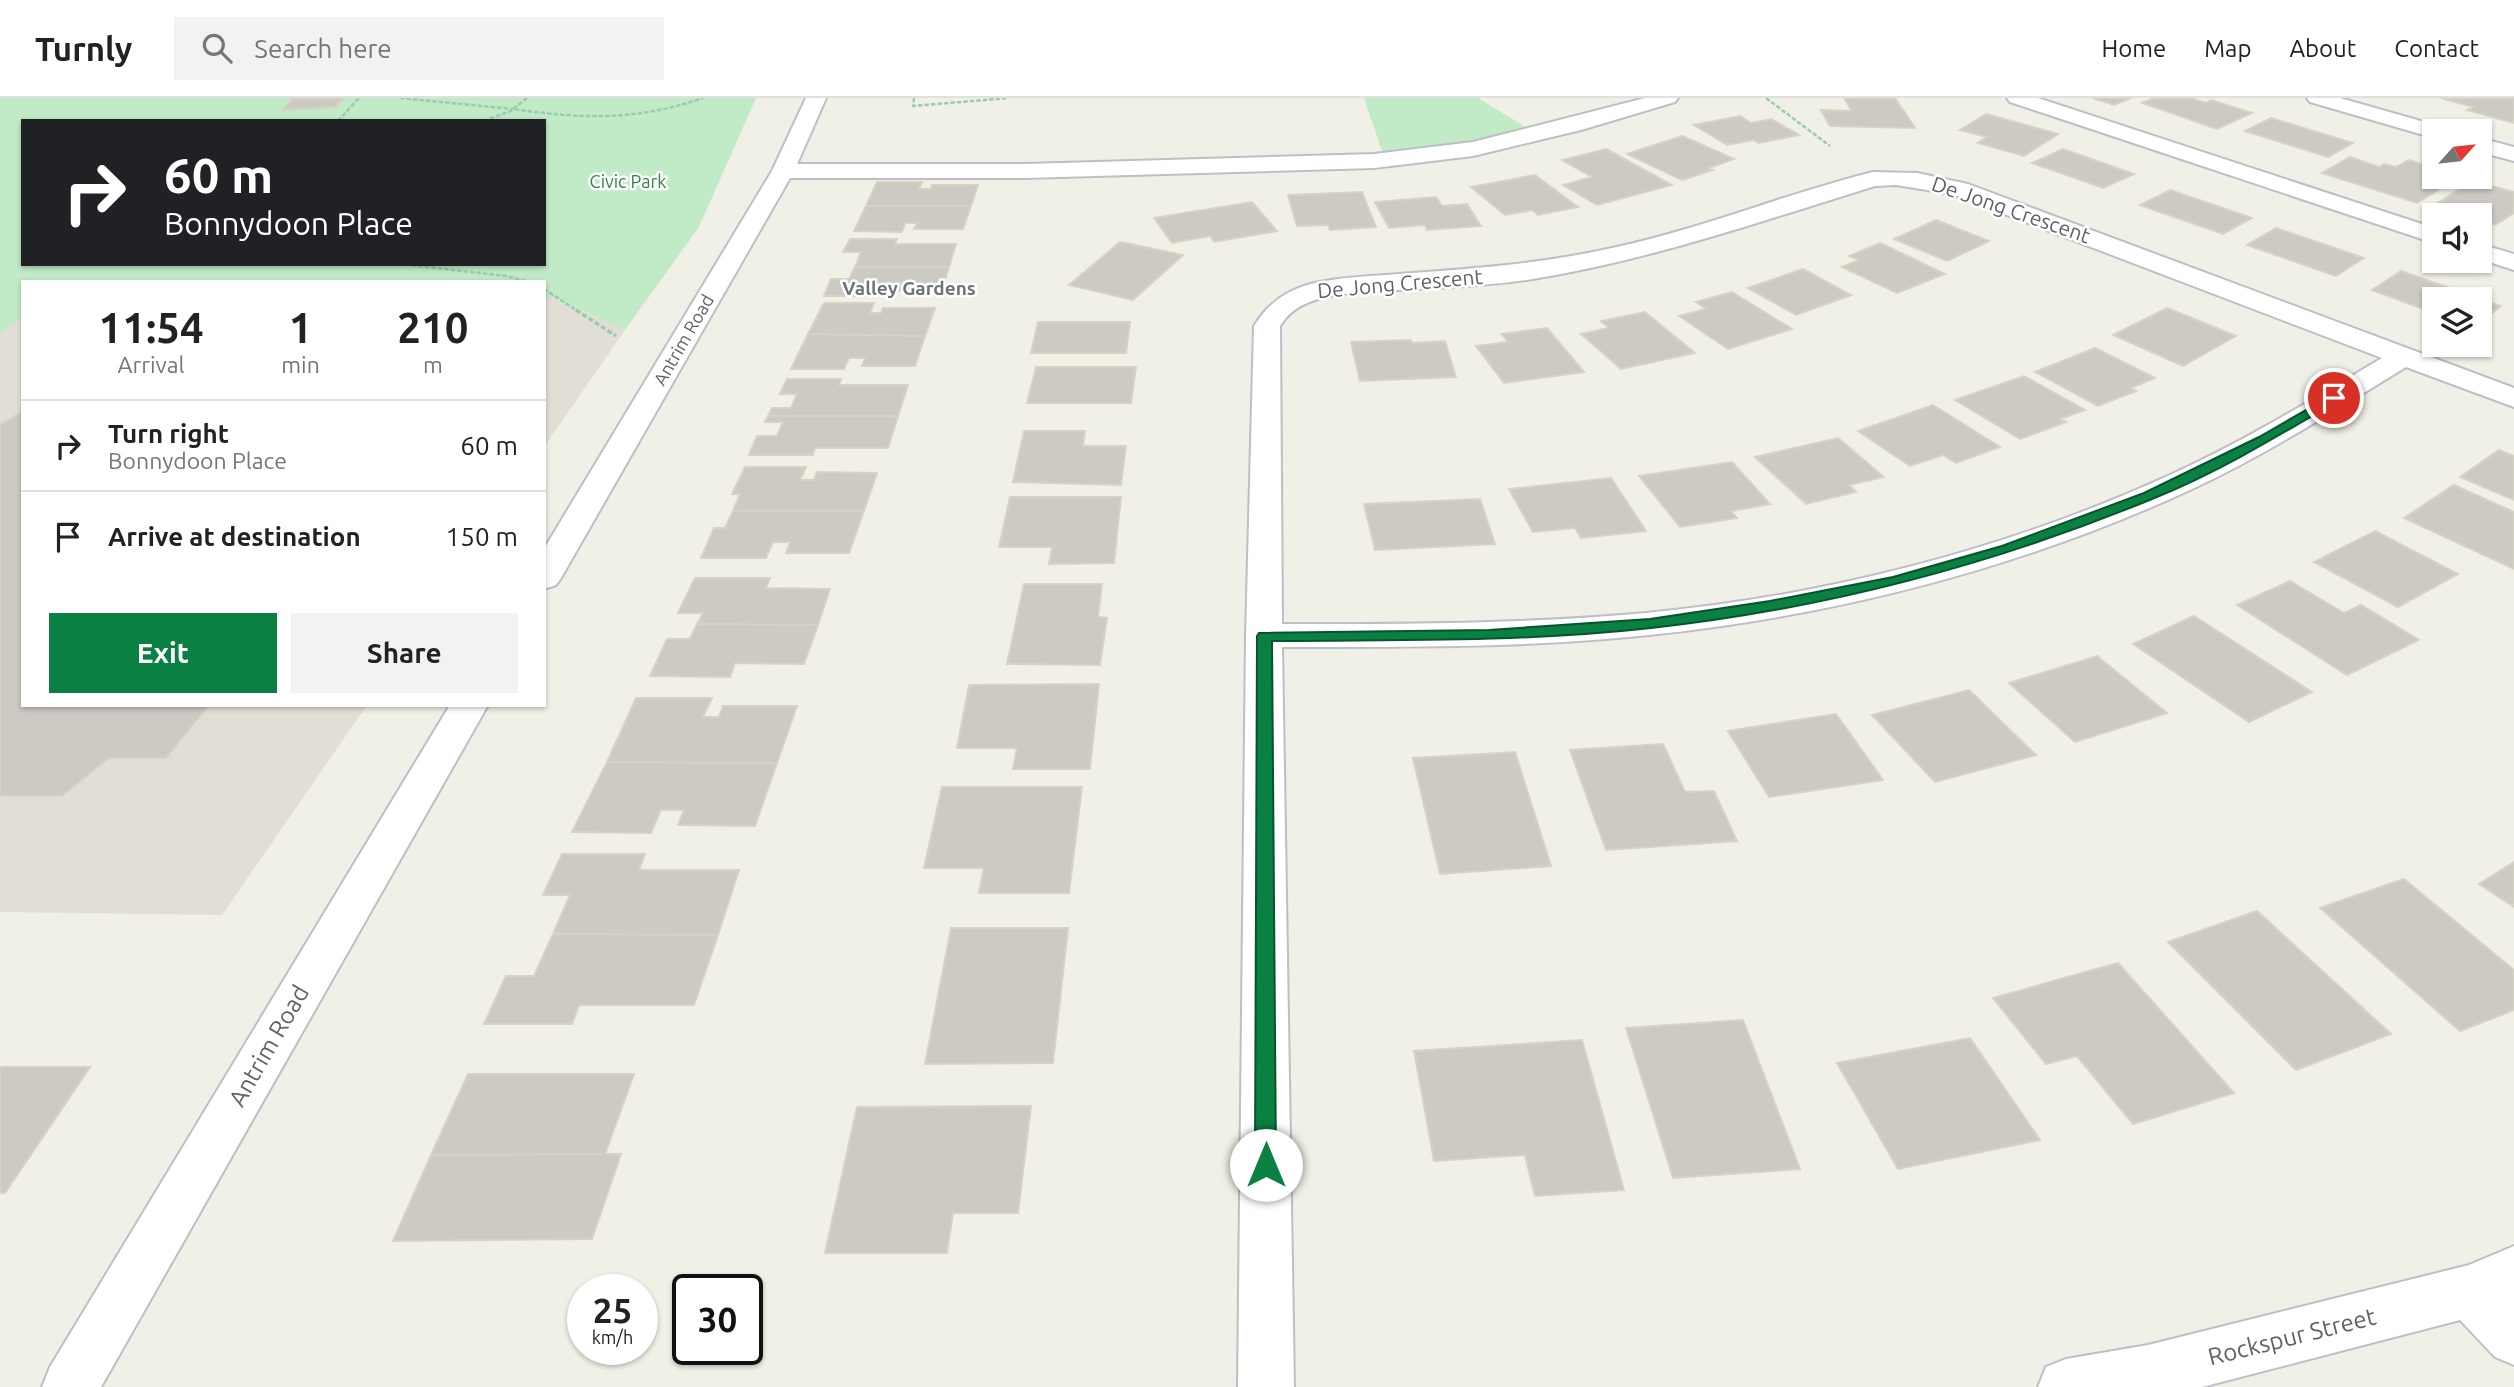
<!DOCTYPE html>
<style>
:root{--surface:#fff;--page:#f2f2f2;--text:#222;--muted:#767676;--line:#e0e0e0;--accent:#0b8043}
body{margin:0;font-family:Ubuntu,sans-serif;background:var(--page);color:var(--text);height:100vh;display:flex;flex-direction:column;font-size:26px;white-space:nowrap}
*{box-sizing:border-box;margin:0}
p{font-size:23px;color:var(--muted)}
.icon{flex:none;width:38px;height:38px;fill:none;stroke:currentColor;stroke-width:2;stroke-linecap:round;stroke-linejoin:round}
.map{position:relative;flex:1;overflow:hidden}
.side{position:absolute;left:21px;top:182px;width:525px;height:427px;display:flex;flex-direction:column;background:var(--surface);border-radius:0px;box-shadow:0 2px 5px #0004}
.side>*{flex:none}
.banner{position:absolute;left:21px;top:21px;width:525px;height:147px;border-radius:0px;box-shadow:0 2px 5px #0004;background:#202124;color:#fff;overflow:hidden}
.needle{width:46px;rotate:63deg}
.fabs{position:absolute;left:2422px;top:21px;display:grid;gap:14px}
.fabs a{display:grid;place-items:center;width:70px;height:70px;border-radius:0px;background:var(--surface);box-shadow:0 2px 5px #0004;font-size:35px}
.speed{position:absolute;left:567px;top:1176px;display:flex;gap:14px;font-size:35px;font-weight:700;text-align:center}
.speed>*{display:grid;place-content:center;width:91px;height:91px;border-radius:50%;background:var(--surface);box-shadow:0 2px 5px #0004;line-height:1}
.speed small{font-size:18px;font-weight:400}
.speed .limit{border:4px solid #111;border-radius:10px;background:#fff;color:#111}
.pin{position:absolute;display:grid;place-items:center;width:60px;height:60px;color:#fff;margin:-30px;border:4px solid #fff;border-radius:50%;box-shadow:0 2px 7px #0007}
.me{position:absolute;width:77px;margin:-38px;rotate:0deg;stroke-linejoin:round;filter:drop-shadow(0 0 5px #0008)}
.turn{display:flex;align-items:center;gap:24px;height:147px;padding:0 28px;font-size:32px}
.turn .icon{width:91px;height:91px;stroke-width:2.5}
.turn b{display:block;font-size:49px;line-height:60px}
.eta{display:flex;justify-content:space-evenly;align-items:center;height:119px;text-align:center}
.eta b{font-size:42px;font-weight:700;line-height:49px}
.cta{display:flex;gap:14px;margin-top:auto;padding:14px 28px}
.cta a{flex:1;height:80px;border-radius:0px;background:var(--accent);color:#fff;font-size:28px;font-weight:700;line-height:80px;text-align:center}
.cta a+a{background:var(--page);color:var(--text)}
ul{padding:0;list-style:none}
li{display:flex;align-items:center;gap:21px;height:91px;padding:0 28px;border-top:2px solid var(--line)}
li div{flex:1}
li b{display:block;font-size:26px}
li em{font-style:normal}
header{display:flex;align-items:center;gap:42px;box-sizing:border-box;height:98px;padding:0 35px;background:var(--surface);border-bottom:2px solid var(--line)}
header strong{font-size:33px}
nav{display:flex;gap:38px;margin-inline-start:auto;font-size:24px}
.search{width:490px;height:63px;background:var(--page);display:flex;align-items:center;gap:18px;box-sizing:border-box;padding:0 24px;border-radius:0px;color:var(--muted);font-size:26px}
.map>svg:first-child{display:block}
.education{fill:#e1dfd5}
.green{fill:#c1eac6;fill-rule:evenodd}
.building{fill:#cccac3;stroke:#d7d3c4;stroke-width:2}
.lines{fill:none;stroke-linecap:round;stroke-linejoin:round}
.service-casing{stroke:#bebfc6;stroke-width:4}
.minor-casing{stroke:#bebfc6;stroke-width:4}
.path-far1{stroke:#99ccae;stroke-width:2.5;stroke-dasharray:4.5 2;stroke-linecap:butt}
.path{stroke:#99ccae;stroke-width:3.5;stroke-dasharray:5 2.5;stroke-linecap:butt}
.service{fill:#fff;fill-rule:evenodd}
.minor{fill:#fff;fill-rule:evenodd}
.route{fill:#0b8043;stroke:#07532c;stroke-width:2}
.labels{text-anchor:middle;stroke-width:5;stroke-linejoin:round;paint-order:stroke}
.far-park-label{font-size:18px;fill:#2e863c;stroke:#fff}
.far-street-label{font-size:18px;fill:#5e6168;stroke:#fff}
.far-neighbourhood-label{font-size:19px;font-weight:bold;fill:#6e737a;stroke:#fff}
.street-label{font-size:21px;fill:#5e6168;stroke:#fff}
.near-street-label{font-size:24px;fill:#5e6168;stroke:#fff}
</style>
<header>
<strong>Turnly</strong>
<div class="search"><svg class="icon" aria-label="search" viewBox="0 0 24 24"><circle cx="10" cy="10" r="6"/><path d="M15 15l6 6"/></svg>Search here</div>
<nav><a>Home</a><a>Map</a><a>About</a><a>Contact</a></nav>
</header>
<div class="map">
<svg width="2514" height="1289" viewBox="0 0 2514 1289">
<rect width="100%" height="100%" fill="#f1f0e6"/>
<!-- education -->
<path class="education" d="M 544,200 L 552,200 L 625,232 L 544,349 Z
M 23,218 L 23,607 L 367,607 L 222,817 L 0,814 L 0,236 Z"/>
<!-- green -->
<path class="green" d="M 0,0 L 756,0 L 699,129 L 625,232 L 553,200 L 544,200 L 544,184 L 23,184 L 23,218 L 0,236 ZM 23,23 L 544,23 L 544,166 L 23,166 Z
M 1364,0 L 1478,0 L 1532,33 L 1463,48 L 1383,56 Z"/>
<!-- building -->
<path class="building" d="M 293,0 L 343,0 L 336,9 L 283,12 Z
M 1844,0 L 1895,0 L 1915,30 L 1830,28 L 1821,12 L 1852,13 Z
M 2093,0 L 2131,0 L 2114,7 Z
M 2154,0 L 2190,0 L 2206,5 L 2211,2 L 2252,15 L 2217,31 L 2142,5 Z
M 2441,0 L 2514,0 L 2514,25 L 2467,12 L 2473,9 Z
M 1986,16 L 2058,36 L 2024,58 L 1978,45 L 1987,39 L 1960,32 Z
M 1740,18 L 1751,25 L 1771,21 L 1799,37 L 1759,45 L 1753,42 L 1727,47 L 1694,27 Z
M 2271,20 L 2353,45 L 2328,59 L 2245,33 Z
M 1682,38 L 1734,61 L 1709,70 L 1713,72 L 1682,82 L 1627,56 Z
M 1606,51 L 1672,87 L 1597,107 L 1563,87 L 1592,79 L 1562,62 Z
M 2063,51 L 2134,76 L 2103,90 L 2032,65 Z
M 2350,59 L 2379,69 L 2384,66 L 2396,69 L 2409,62 L 2434,70 L 2434,79 L 2460,79 L 2417,105 L 2322,75 Z
M 1535,77 L 1578,109 L 1538,117 L 1532,112 L 1505,117 L 1471,89 Z
M 2473,83 L 2514,94 L 2514,115 L 2495,127 L 2480,122 L 2480,117 L 2464,117 L 2433,108 Z
M 877,84 L 922,84 L 919,91 L 931,91 L 932,87 L 978,87 L 971,108 L 866,108 Z
M 2170,92 L 2252,120 L 2223,136 L 2140,107 Z
M 1362,94 L 1376,129 L 1330,132 L 1328,127 L 1297,128 L 1288,97 Z
M 1436,99 L 1442,108 L 1467,106 L 1481,128 L 1427,132 L 1425,127 L 1389,130 L 1375,104 Z
M 1252,104 L 1277,133 L 1214,144 L 1210,138 L 1172,145 L 1154,120 Z
M 866,108 L 971,108 L 963,131 L 914,131 L 917,125 L 905,125 L 902,134 L 854,133 Z
M 1936,122 L 1989,143 L 1947,163 L 1894,141 Z
M 2276,130 L 2364,160 L 2336,178 L 2247,147 Z
M 850,141 L 897,141 L 895,146 L 956,146 L 949,169 L 855,169 L 861,154 L 843,154 Z
M 1120,144 L 1183,157 L 1133,202 L 1069,187 Z
M 1880,145 L 1945,176 L 1897,195 L 1842,169 L 1859,162 L 1849,158 Z
M 855,169 L 949,169 L 942,192 L 878,193 L 876,198 L 824,198 L 831,181 L 849,181 Z
M 1803,171 L 1851,197 L 1796,217 L 1748,190 Z
M 2401,173 L 2501,208 L 2480,224 L 2480,201 L 2434,201 L 2434,215 L 2372,192 Z
M 1732,194 L 1792,231 L 1728,251 L 1679,218 L 1706,211 L 1696,204 Z
M 824,205 L 874,205 L 870,215 L 881,215 L 883,210 L 935,210 L 925,238 L 808,236 Z
M 2167,210 L 2236,238 L 2183,268 L 2113,237 Z
M 1645,214 L 1695,255 L 1621,271 L 1581,236 L 1609,230 L 1601,223 Z
M 1038,224 L 1130,224 L 1126,255 L 1031,255 Z
M 1547,230 L 1584,274 L 1504,285 L 1476,248 L 1508,244 L 1502,236 Z
M 808,236 L 925,238 L 915,268 L 862,268 L 865,260 L 849,260 L 844,271 L 791,271 Z
M 1411,242 L 1412,245 L 1445,243 L 1456,279 L 1360,283 L 1351,244 Z
M 2095,250 L 2155,280 L 2131,290 L 2136,293 L 2098,308 L 2035,274 Z
M 1036,269 L 1136,269 L 1131,305 L 1027,305 Z
M 2024,278 L 2085,312 L 2060,321 L 2066,324 L 2020,341 L 1955,302 Z
M 787,281 L 841,281 L 839,287 L 908,287 L 898,318 L 768,318 L 772,310 L 791,310 L 797,296 L 780,296 Z
M 1933,307 L 2000,349 L 1956,365 L 1943,357 L 1910,368 L 1858,333 Z
M 23,313 L 23,607 L 209,607 L 166,660 L 109,660 L 62,698 L 0,698 L 0,327 Z
M 768,318 L 898,318 L 888,350 L 815,350 L 813,357 L 749,357 L 757,338 L 777,338 L 783,324 L 765,324 Z
M 1024,333 L 1085,333 L 1083,348 L 1126,348 L 1121,387 L 1013,384 Z
M 1838,340 L 1884,379 L 1849,387 L 1856,394 L 1806,406 L 1755,359 Z
M 2499,352 L 2514,358 L 2514,402 L 2460,379 Z
M 1732,364 L 1770,406 L 1731,413 L 1737,420 L 1680,429 L 1639,378 Z
M 745,369 L 806,369 L 800,382 L 814,382 L 817,374 L 877,375 L 864,413 L 733,413 L 740,396 L 732,396 Z
M 1611,380 L 1646,433 L 1581,440 L 1575,430 L 1533,434 L 1509,391 Z
M 2454,387 L 2514,414 L 2514,471 L 2404,420 Z
M 1010,399 L 1121,399 L 1114,465 L 1049,466 L 1052,449 L 999,449 Z
M 1480,401 L 1495,446 L 1375,452 L 1364,406 Z
M 733,413 L 864,413 L 849,455 L 786,455 L 790,444 L 773,444 L 766,460 L 701,460 L 714,430 L 725,430 Z
M 2375,433 L 2458,476 L 2398,509 L 2314,464 Z
M 695,480 L 770,480 L 766,490 L 830,491 L 818,527 L 697,526 L 703,515 L 678,515 Z
M 2290,483 L 2344,515 L 2361,507 L 2419,542 L 2347,577 L 2237,507 Z
M 1024,486 L 1102,486 L 1098,519 L 1107,520 L 1100,567 L 1007,566 Z
M 2194,518 L 2312,594 L 2249,624 L 2133,546 Z
M 697,526 L 818,527 L 804,566 L 735,565 L 730,579 L 650,578 L 667,541 L 690,541 Z
M 2097,558 L 2167,615 L 2075,644 L 2009,585 Z
M 1099,586 L 1090,671 L 1013,671 L 1017,650 L 957,650 L 969,587 Z
M 1969,592 L 2036,657 L 1935,684 L 1872,617 Z
M 636,600 L 712,600 L 703,619 L 719,619 L 723,608 L 797,608 L 777,665 L 607,664 Z
M 1836,616 L 1883,682 L 1769,699 L 1728,633 Z
M 1663,646 L 1685,694 L 1714,693 L 1737,743 L 1606,752 L 1570,652 Z
M 1515,654 L 1551,768 L 1440,776 L 1413,660 Z
M 607,664 L 777,665 L 755,728 L 678,727 L 684,712 L 661,712 L 651,735 L 572,734 Z
M 942,689 L 1082,689 L 1069,795 L 979,795 L 984,770 L 924,770 Z
M 562,756 L 645,756 L 639,772 L 739,772 L 718,837 L 553,836 L 570,797 L 543,797 Z
M 2514,764 L 2514,809 L 2479,786 Z
M 2404,781 L 2514,872 L 2514,912 L 2460,933 L 2320,810 Z
M 2257,813 L 2391,936 L 2296,972 L 2168,844 Z
M 951,830 L 1068,830 L 1053,965 L 925,966 Z
M 553,836 L 718,837 L 694,907 L 579,907 L 572,926 L 484,926 L 506,878 L 534,878 Z
M 2118,865 L 2234,995 L 2133,1026 L 2077,958 L 2046,966 L 1993,900 Z
M 1743,922 L 1800,1071 L 1673,1080 L 1626,930 Z
M 1970,940 L 2040,1042 L 1898,1071 L 1837,965 Z
M 1582,942 L 1624,1092 L 1535,1098 L 1525,1057 L 1434,1063 L 1414,953 Z
M 0,969 L 90,969 L 5,1095 L 0,1095 Z
M 468,976 L 634,976 L 605,1056 L 431,1057 Z
M 1031,1008 L 1018,1115 L 953,1115 L 947,1155 L 825,1155 L 857,1009 Z
M 621,1056 L 592,1141 L 393,1143 L 431,1057 Z"/>
<g class="lines">
<defs>
<path id="service" d="M 1645,0 L 1678,0 L 1675,4 L 1581,32 L 1473,58 L 1374,70 L 1025,80 L 783,80 L 775,78 L 772,73 L 775,68 L 783,66 L 1025,66 L 1374,56 L 1473,44 Z
M 2007,0 L 2038,0 L 2434,130 L 2434,145 L 2010,4 Z
M 2480,146 L 2514,156 L 2514,172 L 2480,161 Z"/>
<path id="minor" d="M 806,0 L 826,0 L 794,73 L 561,480 L 556,487 L 544,491 L 544,451 L 772,73 Z
M 2307,0 L 2340,0 L 2442,29 L 2444,33 L 2434,33 L 2434,40 L 2310,4 Z
M 2480,40 L 2514,49 L 2514,63 L 2480,54 Z
M 1873,74 L 1917,75 L 1968,86 L 2514,290 L 2514,309 L 2406,269 C 2336,312 2265,357 2190,392 C 2021,470 1834,518 1649,537 C 1527,550 1404,549 1282,549 L 1294,1289 L 1238,1289 L 1246,538 L 1254,228 C 1281,184 1322,182 1370,178 C 1452,172 1532,168 1612,150 C 1701,131 1785,96 1873,74 ZM 1896,87 L 1952,96 L 2382,260 C 2313,301 2243,344 2170,377 C 2006,452 1825,498 1646,515 C 1525,526 1403,526 1282,526 L 1280,228 C 1294,205 1318,200 1342,196 C 1405,190 1470,191 1533,181 C 1650,162 1762,123 1875,88 Z
M 450,607 L 488,607 L 101,1289 L 42,1289 L 50,1269 Z
M 2514,1148 L 2514,1267 L 2495,1259 L 2460,1222 L 2202,1289 L 2038,1289 L 2046,1269 L 2066,1261 L 2148,1247 L 2469,1167 Z"/>
</defs>
<!-- service casing -->
<use href="#service" class="service-casing"/>
<!-- minor casing -->
<use href="#minor" class="minor-casing"/>
<!-- path-far1 -->
<path class="path-far1" d="M 400,0 L 513,11
M 527,0 L 513,11 C 582,21 636,23 703,0
M 914,0 L 913,8 L 1008,0
M 1766,0 L 1830,48
M 338,23 L 359,0
M 484,23 L 513,12
M 399,166 L 507,178 L 529,184
M 544,191 L 579,214"/>
<!-- path -->
<path class="path" d="M 576,212 L 616,238"/>
<!-- service -->
<use href="#service" class="service"/>
<!-- minor -->
<use href="#minor" class="minor"/>
</g>
<!-- route -->
<path class="route" d="M 2334,296 L 2339,297 L 2339,302 C 2278,338 2217,375 2152,401 C 1992,467 1823,511 1651,530 C 1525,544 1398,542 1272,543 L 1276,1067 L 1273,1073 L 1266,1076 L 1258,1073 L 1255,1067 L 1257,538 L 1259,535 L 1489,532 L 1650,521 L 1770,503 L 1893,479 L 2002,448 L 2144,395 L 2259,339 Z"/>
<g class="labels">
<!-- far-park labels -->
<g class="far-park-label">
<text x="628" y="90">Civic Park</text>
</g>
<!-- far-street labels -->
<g class="far-street-label">
<text transform="translate(684 242) rotate(-60)" y="6">Antrim Road</text>
</g>
<!-- far-neighbourhood labels -->
<g class="far-neighbourhood-label">
<text x="909" y="197">Valley Gardens</text>
</g>
<!-- street labels -->
<g class="street-label">
<text transform="translate(2011 112) rotate(19)" y="7">De Jong Crescent</text>
<text transform="translate(1400 186) rotate(-5)" y="7">De Jong Crescent</text>
</g>
<!-- near-street labels -->
<g class="near-street-label">
<text transform="translate(269 948) rotate(-60)" y="8">Antrim Road</text>
<text transform="translate(2292 1239) rotate(-14)" y="8">Rockspur Street</text>
</g>
</g>
</svg>
<div class="fabs">
<a><svg class="needle" viewBox="-14 -14 28 28"><path d="M0-13l5 13h-10z" fill="#e53935"/><path d="M0 13l5-13h-10z" fill="#767676"/></svg></a>
<a><svg class="icon" aria-label="sound" viewBox="0 0 24 24"><path d="M4 9h4l5-4v14l-5-4H4zM17 9q2 3 0 6"/></svg></a>
<a><svg class="icon" aria-label="layers" viewBox="0 0 24 24"><path d="M12 4l9 5-9 5-9-5zM3 14l9 5 9-5"/></svg></a>
</div>
<div class="speed"><div>25<small>km/h</small></div><div class="limit">30</div></div>
<div class="pin" style="left:2334px;top:300px;background:#d93025"><svg class="icon" aria-label="arrive" viewBox="0 0 24 24"><path d="M6 21V4h12l-3 4 3 4H6"/></svg></div>
<svg class="me" style="left:1266px;top:1067px" viewBox="-20 -20 40 40"><circle r="19" fill="#fff"/><path d="M0-13L10 11 0 6-10 11z" fill="#0b8043"/></svg>
<div class="banner">
<div class="turn"><svg class="icon" aria-label="right" viewBox="0 0 24 24"><path d="M7 20v-9h11M14 6l5 5-5 5"/></svg><div><b>60 m</b>Bonnydoon Place</div></div>
</div>
<section class="side">
<div class="eta">
<div><b>11:54</b><p>Arrival</p></div>
<div><b>1</b><p>min</p></div>
<div><b>210</b><p>m</p></div>
</div>
<ul>
<li><svg class="icon" aria-label="right" viewBox="0 0 24 24"><path d="M7 20v-9h11M14 6l5 5-5 5"/></svg><div><b>Turn right</b><p>Bonnydoon Place</p></div><em>60 m</em></li>
<li><svg class="icon" aria-label="arrive" viewBox="0 0 24 24"><path d="M6 21V4h12l-3 4 3 4H6"/></svg><div><b>Arrive at destination</b></div><em>150 m</em></li>
</ul>
<div class="cta"><a>Exit</a><a>Share</a></div>
</section>
</div>
